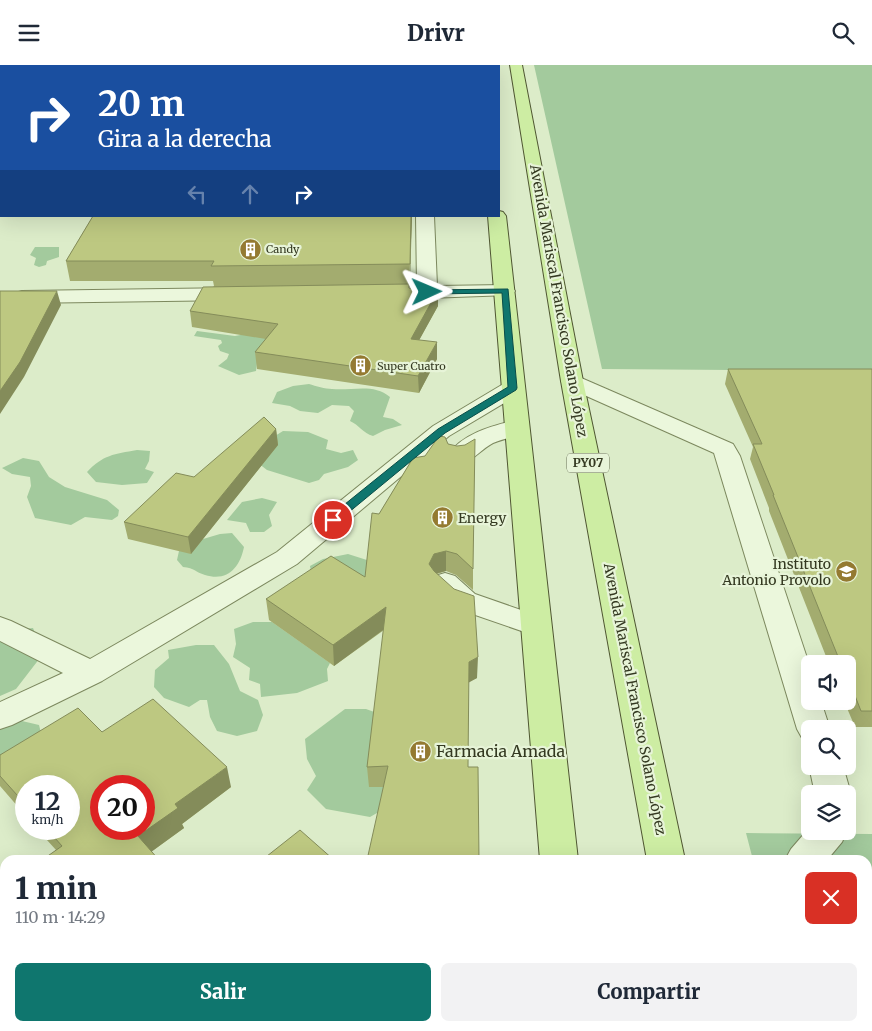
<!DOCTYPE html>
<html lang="es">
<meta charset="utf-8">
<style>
:root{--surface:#fff;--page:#f2f2f3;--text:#1f2937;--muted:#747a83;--accent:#0f766e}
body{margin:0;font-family:Merriweather,serif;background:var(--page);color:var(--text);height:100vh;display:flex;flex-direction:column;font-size:19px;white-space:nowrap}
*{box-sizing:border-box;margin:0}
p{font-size:16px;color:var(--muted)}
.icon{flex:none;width:28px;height:28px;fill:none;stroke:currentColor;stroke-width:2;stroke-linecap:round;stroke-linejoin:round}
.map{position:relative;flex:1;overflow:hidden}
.panel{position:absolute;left:0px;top:790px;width:872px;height:176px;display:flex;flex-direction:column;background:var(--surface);border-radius:15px 15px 0 0;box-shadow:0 5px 20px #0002}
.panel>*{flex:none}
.banner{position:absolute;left:0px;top:0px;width:500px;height:152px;box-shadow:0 5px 20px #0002;background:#1a4fa0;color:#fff;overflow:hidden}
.tools{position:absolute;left:801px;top:590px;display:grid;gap:10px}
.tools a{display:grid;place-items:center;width:55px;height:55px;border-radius:8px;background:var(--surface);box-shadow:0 5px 20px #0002;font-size:25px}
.speed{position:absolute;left:15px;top:710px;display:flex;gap:10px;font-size:25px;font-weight:700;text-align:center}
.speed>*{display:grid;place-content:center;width:65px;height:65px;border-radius:50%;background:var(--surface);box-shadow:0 5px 20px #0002;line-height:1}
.speed small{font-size:12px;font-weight:400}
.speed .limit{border:8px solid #d22;background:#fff;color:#111}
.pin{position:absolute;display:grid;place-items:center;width:42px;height:42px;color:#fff;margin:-21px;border:2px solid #fff;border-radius:50%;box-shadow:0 1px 5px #0007}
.me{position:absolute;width:55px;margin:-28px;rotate:89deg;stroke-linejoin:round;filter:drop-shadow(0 0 4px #0008)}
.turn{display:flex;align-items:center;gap:18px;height:105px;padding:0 15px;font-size:22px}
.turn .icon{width:65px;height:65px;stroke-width:2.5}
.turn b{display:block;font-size:35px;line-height:42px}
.lanes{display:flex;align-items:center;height:48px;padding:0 15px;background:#0003;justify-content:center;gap:25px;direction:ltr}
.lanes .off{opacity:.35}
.round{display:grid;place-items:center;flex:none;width:52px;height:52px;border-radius:8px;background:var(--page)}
.headline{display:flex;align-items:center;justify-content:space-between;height:85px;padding:0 15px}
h1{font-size:30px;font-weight:800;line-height:38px}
.action{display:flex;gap:10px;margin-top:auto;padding:10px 15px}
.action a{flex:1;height:58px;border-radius:8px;background:var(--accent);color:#fff;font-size:20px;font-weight:800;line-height:58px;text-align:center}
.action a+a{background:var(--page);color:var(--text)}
header{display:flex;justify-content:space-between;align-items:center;height:65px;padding:0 15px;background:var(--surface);font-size:22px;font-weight:800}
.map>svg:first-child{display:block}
.green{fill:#a3ca9d}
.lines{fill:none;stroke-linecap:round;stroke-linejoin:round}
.minor-casing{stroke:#7c885e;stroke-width:2}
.major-casing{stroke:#4f5632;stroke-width:2}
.minor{fill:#ebf7dc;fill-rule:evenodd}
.major{fill:#cdeda3;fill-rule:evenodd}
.wall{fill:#a3ac6f}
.shaded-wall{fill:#848c5a}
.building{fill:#bdc881;stroke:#848c5a;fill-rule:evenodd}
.route{fill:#0f766e;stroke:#0a4d48}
.labels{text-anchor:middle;stroke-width:4.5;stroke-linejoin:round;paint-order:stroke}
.far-poi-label{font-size:11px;fill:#343921;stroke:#e7f4d8;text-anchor:start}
.shield{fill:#e7f4d8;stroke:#6a7158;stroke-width:1}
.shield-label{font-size:12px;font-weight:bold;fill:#343921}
.street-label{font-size:14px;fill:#343921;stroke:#e7f4d8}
.poi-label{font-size:14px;fill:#343921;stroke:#e7f4d8;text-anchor:start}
.near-poi-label{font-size:16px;fill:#343921;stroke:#e7f4d8;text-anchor:start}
</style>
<header><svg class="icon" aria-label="menu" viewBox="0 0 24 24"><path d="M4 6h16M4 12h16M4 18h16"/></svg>Drivr<svg class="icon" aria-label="search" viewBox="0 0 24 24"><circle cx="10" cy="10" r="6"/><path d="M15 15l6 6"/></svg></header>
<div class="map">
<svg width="872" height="966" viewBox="0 0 872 966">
<rect width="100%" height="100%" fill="#dcecc9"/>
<!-- green -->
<path class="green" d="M 534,0 L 872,0 L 872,306 L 602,304 Z
M 35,182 L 59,182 L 59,192 L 47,196 L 46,200 L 39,202 L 34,200 L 36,193 L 30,190 Z
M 197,266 L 235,271 L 251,268 L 294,274 L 257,298 L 256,306 L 239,310 L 218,301 L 227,294 L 229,289 L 220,286 L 218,281 L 222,278 L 221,275 L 194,271 Z
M 309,319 C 316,321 325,324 332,324 C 352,326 374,318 390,332 L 383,352 L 393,354 L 402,360 L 385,365 L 373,371 C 363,368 359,360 350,356 L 354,346 L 349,341 L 332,340 L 318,348 L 300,346 L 290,341 L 272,338 L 277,327 L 293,321 Z
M 283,366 L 308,367 L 328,375 L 326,384 L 341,388 L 353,385 L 358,395 L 348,402 L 324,409 L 319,415 L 309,418 L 267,405 L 246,389 Z
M 137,385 L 150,386 L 149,396 L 145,404 L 154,407 L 147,418 L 122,420 L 96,417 L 87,407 C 103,390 114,389 137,385 Z
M 23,393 L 39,396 L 49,412 L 65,422 L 107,435 L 119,445 L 118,451 L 112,455 L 85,452 L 71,460 L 35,453 L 27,432 L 31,421 L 30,412 L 12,409 L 2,403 Z
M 262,433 L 277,437 L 269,450 L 272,461 L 264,467 L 250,467 L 246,458 L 227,455 L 242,437 Z
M 232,468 L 244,482 C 240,502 228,517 205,510 C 195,507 195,503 183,502 L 177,495 L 179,486 L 193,482 L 203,474 L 220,469 Z
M 348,489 L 370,496 L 368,515 L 312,514 L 310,501 L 323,494 Z
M 253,557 L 272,557 L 330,598 L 327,604 L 328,616 L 297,628 L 261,632 L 260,619 L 249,615 L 250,603 L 233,592 L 236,579 L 234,564 Z
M 33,563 L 43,589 L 16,624 L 0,631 L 0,566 Z
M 196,580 L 214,580 L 229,599 L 240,626 L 258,635 L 263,650 L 257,666 L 237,671 L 217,666 L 210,652 L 207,635 L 200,635 L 189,642 L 164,633 L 154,622 L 155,605 L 169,593 L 168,585 Z
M 345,644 L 366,644 L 377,648 L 369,722 L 386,722 L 384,744 L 370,752 L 326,744 L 307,725 L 316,711 L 307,694 L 305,674 Z
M 4,656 L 22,656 L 39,660 L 42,672 L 0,708 L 0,657 Z
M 746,768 L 872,769 L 872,966 L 798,966 L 796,961 L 868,961 L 868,795 L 753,795 Z"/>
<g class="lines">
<defs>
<path id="minor" d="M 128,0 L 234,0 L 234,1 L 129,1 Z
M 416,151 L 434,151 L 437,221 L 505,220 L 512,222 L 515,226 L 512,230 L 427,233 L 392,231 L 389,227 L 392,223 L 417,221 Z
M 236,223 L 243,225 L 246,229 L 243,233 L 236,235 L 22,238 L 15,236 L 12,232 L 15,228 L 22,226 Z
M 572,309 L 733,379 L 740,391 L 810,602 L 810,636 L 821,636 L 830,664 L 810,664 L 810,676 L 802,673 L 797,664 L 714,388 L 564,321 L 561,316 L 564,311 Z
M 513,316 L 521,318 L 524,323 L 521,328 L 449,371 L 297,499 L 102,616 L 12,660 L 0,664 L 0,637 L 63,608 L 0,576 L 0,552 L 11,556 L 90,594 L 277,487 L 433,361 L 505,318 Z
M 516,355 L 524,357 L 528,362 C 521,372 504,373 493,378 C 483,383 473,395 464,398 C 459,400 455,399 449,397 L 446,392 C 461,369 491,361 516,355 Z
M 445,508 L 455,511 L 475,529 L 547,554 L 551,561 L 547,568 L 536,571 L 455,543 L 435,525 L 431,518 L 435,511 Z
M 810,699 L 810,701 L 843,701 L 851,729 L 848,735 L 848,729 L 815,729 L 809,701 Z
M 810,762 L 810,766 L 847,766 L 842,777 L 827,795 L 785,795 L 791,784 Z
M 451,961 L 498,961 L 496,966 L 449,966 Z"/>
<path id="major" d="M 475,0 L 487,0 L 487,1 L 475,1 Z
M 510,0 L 522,0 L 583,316 L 685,795 L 647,795 L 561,316 Z
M 499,146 L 503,147 L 506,151 L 578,795 L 540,795 L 488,151 L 499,151 Z
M 554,961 L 596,961 L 596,966 L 554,966 Z
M 677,961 L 719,961 L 720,966 L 678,966 Z"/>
</defs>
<!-- minor casing -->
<use href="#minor" class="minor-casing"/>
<!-- major casing -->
<use href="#major" class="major-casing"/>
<!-- minor -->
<use href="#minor" class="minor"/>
<!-- major -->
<use href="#major" class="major"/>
</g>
<!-- wall -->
<path class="wall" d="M 0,0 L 1,1 L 1,107 L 0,107 Z
M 93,151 L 412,151 L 409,223 L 438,225 L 438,241 L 419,275 L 437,294 L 419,328 L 257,304 L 255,287 L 266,274 L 192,262 L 190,246 L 214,221 L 213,216 L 70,216 L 66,196 Z
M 728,304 L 872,304 L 872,662 L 855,662 L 844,636 L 848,636 L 848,599 L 829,599 L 769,446 L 769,443 L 750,394 L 753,382 L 725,319 Z
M 276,364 L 278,380 L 191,489 L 128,474 L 124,457 L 194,412 Z
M 413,393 L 473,504 L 473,525 L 456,510 L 446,506 L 437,509 L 477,613 L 468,617 L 468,702 L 383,722 L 369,722 L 367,702 L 384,565 L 334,601 L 269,555 L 266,534 L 365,512 L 379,449 Z
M 102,667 L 231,722 L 182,759 L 184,763 L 151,787 L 56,785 L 37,764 L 69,764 L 26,721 L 26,751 L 0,721 L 0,690 Z
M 5,961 L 329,961 L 324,966 L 307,966 L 305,964 Z"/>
<!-- shaded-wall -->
<path class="shaded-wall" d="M 411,151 L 412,151 L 410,219 L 410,199 Z
M 438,225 L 438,241 L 411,290 L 411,274 Z
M 57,226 L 61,240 L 24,312 L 0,349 L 0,326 Z
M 437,277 L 437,294 L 419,328 L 418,311 Z
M 276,364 L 278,380 L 191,489 L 188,472 Z
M 446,486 L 446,506 L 434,509 L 429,499 L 434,489 Z
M 386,542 L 387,562 L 334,601 L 333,580 Z
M 478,592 L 477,613 L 468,618 L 469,597 Z
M 227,702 L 231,722 L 182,759 L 184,763 L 144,792 L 138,771 L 175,739 Z
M 283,961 L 305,961 L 305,964 L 303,966 L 278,966 Z
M 313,961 L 329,961 L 324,966 L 314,966 Z"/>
<!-- building -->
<path class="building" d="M 0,0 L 182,0 L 181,1 L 1,1 L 1,94 L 0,95 Z
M 287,0 L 440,0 L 440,1 L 286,1 Z
M 93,151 L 411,151 L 410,199 L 211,201 L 214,196 L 66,196 Z
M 409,219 L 409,223 L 438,225 L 411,274 L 437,277 L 418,311 L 255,287 L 278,259 L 190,246 L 203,222 Z
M 0,226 L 57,226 L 20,297 L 0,326 Z
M 728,304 L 872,304 L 872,646 L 861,646 L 848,613 L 848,599 L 841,599 L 773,430 L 774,430 L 753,379 L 762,379 Z
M 264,352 L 276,364 L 188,472 L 124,457 L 176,408 L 194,412 Z
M 439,371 L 445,372 L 448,379 L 457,381 L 465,380 L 475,374 L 473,504 L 457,489 L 446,486 L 434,489 L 429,499 L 434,506 L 454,524 L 474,531 L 478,592 L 469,597 L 468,702 L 478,702 L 479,795 L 367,795 L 388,701 L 367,702 L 386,542 L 333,580 L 266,534 L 331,491 L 365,512 L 372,448 L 379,449 L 413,393 L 425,391 Z
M 153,634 L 227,702 L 175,739 L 178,743 L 138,771 L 159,795 L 42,795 L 62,781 L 47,764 L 69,764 L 69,721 L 26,721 L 26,740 L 0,711 L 0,690 L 78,643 L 102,667 ZM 101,721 L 144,721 L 144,764 L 101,764 Z
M 300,765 L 334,795 L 262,795 Z
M 5,820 L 5,961 L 283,961 L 278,966 L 0,966 L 0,823 Z"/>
<!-- route -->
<path class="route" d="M 508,224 L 517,323 L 516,325 L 445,368 L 337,457 L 329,457 L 328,455 L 329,452 L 438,364 L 508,322 L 502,228 L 427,229 L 424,228 L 424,225 Z"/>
<!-- icons -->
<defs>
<symbol id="building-disc" viewBox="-11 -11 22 22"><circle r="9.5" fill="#947a31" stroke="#e7f4d8"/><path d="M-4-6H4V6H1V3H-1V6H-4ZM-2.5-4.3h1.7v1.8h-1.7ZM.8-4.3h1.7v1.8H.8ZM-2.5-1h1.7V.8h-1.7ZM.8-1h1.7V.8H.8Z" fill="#fff"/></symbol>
<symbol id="school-disc" viewBox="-11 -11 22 22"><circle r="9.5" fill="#947a31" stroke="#e7f4d8"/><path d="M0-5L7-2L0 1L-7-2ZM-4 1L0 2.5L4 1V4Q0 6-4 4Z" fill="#fff"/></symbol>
</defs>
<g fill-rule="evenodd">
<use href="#building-disc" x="238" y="172" width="25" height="25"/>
<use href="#building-disc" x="348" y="288" width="25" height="25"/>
<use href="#building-disc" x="430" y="440" width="25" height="25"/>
<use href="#school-disc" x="834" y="494" width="25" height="25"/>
<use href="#building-disc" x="408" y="674" width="25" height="25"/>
</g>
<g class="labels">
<!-- far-poi labels -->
<g class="far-poi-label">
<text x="266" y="188">Candy</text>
<text x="377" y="305">Super Cuatro</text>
</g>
<!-- shield labels -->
<rect class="shield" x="567" y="388.5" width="42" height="19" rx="4"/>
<g class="shield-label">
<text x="588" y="402">PY07</text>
</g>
<!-- street labels -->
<g class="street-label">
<text transform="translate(559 236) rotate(80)" y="5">Avenida Mariscal Francisco Solano López</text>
<text transform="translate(635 634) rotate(79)" y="5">Avenida Mariscal Francisco Solano López</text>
</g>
<!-- poi labels -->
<g class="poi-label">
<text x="458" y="458">Energy</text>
<text x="831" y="504" text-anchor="end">Instituto<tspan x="831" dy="16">Antonio Provolo</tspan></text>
</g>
<!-- near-poi labels -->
<g class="near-poi-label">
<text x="436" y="692">Farmacia Amada</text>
</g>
</g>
</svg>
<div class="tools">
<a><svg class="icon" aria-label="sound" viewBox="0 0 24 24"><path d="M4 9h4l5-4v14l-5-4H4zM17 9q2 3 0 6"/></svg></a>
<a><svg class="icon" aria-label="search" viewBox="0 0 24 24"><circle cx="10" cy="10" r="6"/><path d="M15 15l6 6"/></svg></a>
<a><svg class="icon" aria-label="layers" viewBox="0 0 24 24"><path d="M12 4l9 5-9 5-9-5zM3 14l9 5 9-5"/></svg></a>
</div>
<div class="speed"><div>12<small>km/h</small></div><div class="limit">20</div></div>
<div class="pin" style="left:333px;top:455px;background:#d93025"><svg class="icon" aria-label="arrive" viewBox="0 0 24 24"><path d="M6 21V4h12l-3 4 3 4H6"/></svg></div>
<svg class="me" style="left:427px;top:227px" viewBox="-20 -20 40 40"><path d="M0-17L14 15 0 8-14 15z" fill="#0f766e" stroke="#fff" stroke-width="4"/></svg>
<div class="banner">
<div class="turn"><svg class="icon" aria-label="right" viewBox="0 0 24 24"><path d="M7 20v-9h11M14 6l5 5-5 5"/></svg><div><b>20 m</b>Gira a la derecha</div></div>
<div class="lanes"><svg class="icon off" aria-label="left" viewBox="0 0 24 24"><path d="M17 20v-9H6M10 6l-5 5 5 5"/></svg><svg class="icon off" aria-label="ahead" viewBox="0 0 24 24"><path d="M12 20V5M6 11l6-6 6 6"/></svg><svg class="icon" aria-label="right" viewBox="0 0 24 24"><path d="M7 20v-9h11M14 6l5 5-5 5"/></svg></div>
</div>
<section class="panel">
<div class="headline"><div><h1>1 min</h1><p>110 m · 14:29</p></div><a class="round" style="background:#d93025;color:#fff"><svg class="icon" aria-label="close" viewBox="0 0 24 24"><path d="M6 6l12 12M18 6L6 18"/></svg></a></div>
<div class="action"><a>Salir</a><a>Compartir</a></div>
</section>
</div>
